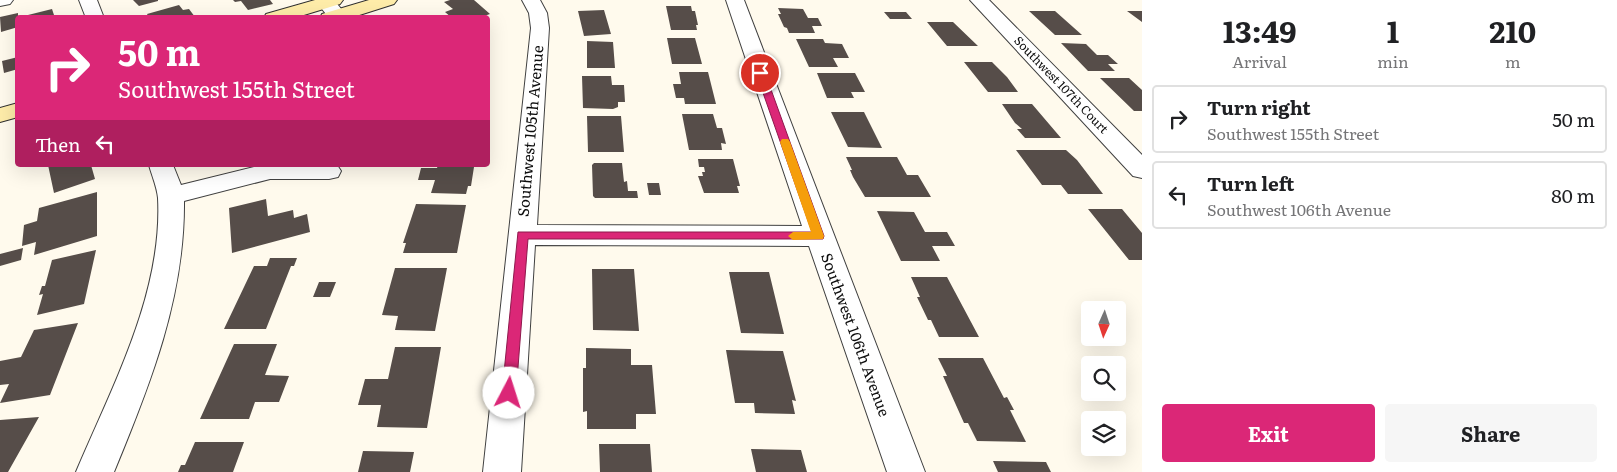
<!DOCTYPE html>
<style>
:root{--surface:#fff;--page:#f6f6f6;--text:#202124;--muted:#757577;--line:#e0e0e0;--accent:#db2777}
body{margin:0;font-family:Literata,serif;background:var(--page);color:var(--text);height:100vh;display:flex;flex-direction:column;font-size:19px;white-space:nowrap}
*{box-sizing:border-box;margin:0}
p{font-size:16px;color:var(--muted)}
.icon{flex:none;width:28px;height:28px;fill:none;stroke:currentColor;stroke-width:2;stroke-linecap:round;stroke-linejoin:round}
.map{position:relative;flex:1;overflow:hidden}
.panel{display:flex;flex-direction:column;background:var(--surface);width:475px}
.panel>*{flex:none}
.banner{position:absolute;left:15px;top:15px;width:475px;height:152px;border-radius:5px;box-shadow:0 5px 20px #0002;background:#db2777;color:#fff;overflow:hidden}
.needle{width:32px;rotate:183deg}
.controls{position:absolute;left:1081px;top:301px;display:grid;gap:10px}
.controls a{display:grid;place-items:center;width:45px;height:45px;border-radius:5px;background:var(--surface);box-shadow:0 5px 20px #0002;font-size:25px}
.pin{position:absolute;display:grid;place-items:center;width:42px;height:42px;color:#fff;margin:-21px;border:2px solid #fff;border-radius:50%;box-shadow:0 1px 5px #0007}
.me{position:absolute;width:55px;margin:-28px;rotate:5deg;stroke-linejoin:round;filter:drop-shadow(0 0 4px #0008)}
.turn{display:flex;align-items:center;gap:18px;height:105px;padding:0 20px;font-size:22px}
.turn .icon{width:65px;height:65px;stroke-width:2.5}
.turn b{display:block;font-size:35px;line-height:42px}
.then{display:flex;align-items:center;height:48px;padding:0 20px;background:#0003;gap:10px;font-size:19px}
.eta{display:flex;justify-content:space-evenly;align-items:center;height:85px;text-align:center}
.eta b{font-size:30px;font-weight:700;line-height:35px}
.action{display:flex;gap:10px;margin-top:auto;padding:10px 20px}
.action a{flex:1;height:58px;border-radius:5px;background:var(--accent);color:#fff;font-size:20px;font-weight:700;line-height:58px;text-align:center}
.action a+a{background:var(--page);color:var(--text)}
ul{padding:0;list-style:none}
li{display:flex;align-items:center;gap:15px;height:68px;margin:0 10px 8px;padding:0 10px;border:2px solid var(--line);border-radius:5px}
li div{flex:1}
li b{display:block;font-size:19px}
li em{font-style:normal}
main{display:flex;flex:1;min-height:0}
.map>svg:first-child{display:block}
.building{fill:#564d49}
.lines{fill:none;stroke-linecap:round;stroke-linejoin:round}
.street-casing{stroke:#404040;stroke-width:2}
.secondary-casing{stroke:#2f2f2f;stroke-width:2}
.street{fill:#fff;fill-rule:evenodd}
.secondary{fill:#feeca9;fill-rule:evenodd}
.route{fill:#db2777;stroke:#8e194d}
.slow{fill:#f59e0b}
.labels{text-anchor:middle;stroke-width:5;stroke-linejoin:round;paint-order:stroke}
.far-street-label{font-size:12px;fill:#0d0d0d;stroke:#fff}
.street-label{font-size:15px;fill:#0d0d0d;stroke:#fff}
</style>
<main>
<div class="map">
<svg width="1142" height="472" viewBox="0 0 1142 472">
<rect width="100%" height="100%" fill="#fffaed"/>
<!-- building -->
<path class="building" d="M 133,0 L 158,0 L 158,1 L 139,6 Z
M 233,0 L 270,0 L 273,4 L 248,10 L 241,1 L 235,2 Z
M 450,0 L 474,0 L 490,14 L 478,18 L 452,18 L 445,12 L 453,9 L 444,2 Z
M 179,5 L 183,10 L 189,9 L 195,17 L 149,18 L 147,14 Z
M 666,6 L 691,6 L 692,11 L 695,11 L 698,25 L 696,25 L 697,30 L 671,30 Z
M 778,8 L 803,9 L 808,18 L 818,18 L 822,26 L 812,26 L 815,33 L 789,33 L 787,28 L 784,27 L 778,14 L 781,14 Z
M 52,9 L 55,18 L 20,18 L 20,17 Z
M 604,10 L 611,34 L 584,36 L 578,11 Z
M 1029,11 L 1055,11 L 1082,35 L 1055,35 Z
M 1127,11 L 1142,11 L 1142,22 Z
M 884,12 L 906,12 L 912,19 L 890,19 Z
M 18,13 L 18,27 L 1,32 L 0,17 Z
M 927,22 L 953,22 L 978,46 L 947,46 Z
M 667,38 L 695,38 L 702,64 L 672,64 Z
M 796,39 L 823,39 L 825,43 L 842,44 L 849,58 L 833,58 L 838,67 L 809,67 Z
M 587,41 L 613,42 L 615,68 L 587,68 Z
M 1061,43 L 1086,44 L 1097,55 L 1108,55 L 1118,64 L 1108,64 L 1115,71 L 1088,71 Z
M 18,57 L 18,69 L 4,73 L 2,61 Z
M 964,62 L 992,62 L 1007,77 L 1018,92 L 988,92 Z
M 679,72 L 708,72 L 716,104 L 685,104 L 684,98 L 676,98 L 673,84 L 681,84 Z
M 817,73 L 855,73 L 865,92 L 851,92 L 854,98 L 827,98 Z
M 582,76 L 611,76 L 612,85 L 624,85 L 625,102 L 618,102 L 618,107 L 613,109 L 583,108 Z
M 1100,78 L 1129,78 L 1142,90 L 1142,111 L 1134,111 Z
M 1002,104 L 1032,104 L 1061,138 L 1025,138 L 1017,129 L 1022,129 L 1015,123 Z
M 831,112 L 864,112 L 882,148 L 848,147 Z
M 682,114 L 713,114 L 717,128 L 722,128 L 726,144 L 721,143 L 722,150 L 689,150 Z
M 587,116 L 621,116 L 624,152 L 588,152 Z
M 1016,150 L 1066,150 L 1077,160 L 1103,194 L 1068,194 L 1061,185 L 1042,185 Z
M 846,157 L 897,157 L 907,175 L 918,175 L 931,197 L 865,197 L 853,177 L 850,170 L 852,170 Z
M 698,159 L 733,159 L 740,186 L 737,186 L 739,193 L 704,193 L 698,176 L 703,176 L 702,172 L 705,172 L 704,167 L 699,167 Z
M 594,163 L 622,163 L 624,182 L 627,181 L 628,191 L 637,191 L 638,198 L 595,198 L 593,196 L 592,165 Z
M 48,165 L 91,165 L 95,179 L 54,193 Z
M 438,165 L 472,165 L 471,167 L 474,167 L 471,186 L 468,186 L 466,194 L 431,193 L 435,180 L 418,180 L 421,168 L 437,168 Z
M 647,183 L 659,183 L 661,195 L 649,195 Z
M 97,192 L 97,236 L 34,255 L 36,242 L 22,246 L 24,225 L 37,221 L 39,208 Z
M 266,199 L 268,216 L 293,210 L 294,218 L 307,214 L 310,232 L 232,253 L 229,208 Z
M 416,204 L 466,205 L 457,253 L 403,253 L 406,243 L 403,243 Z
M 1088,209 L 1122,209 L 1142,233 L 1142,260 L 1129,260 Z
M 877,211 L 914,212 L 925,232 L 947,232 L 955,246 L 932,246 L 940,261 L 901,261 Z
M 23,248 L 21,260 L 0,266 L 0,254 Z
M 96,250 L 84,304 L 37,315 L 43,294 L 39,295 L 42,286 L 45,286 L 52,260 Z
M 270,258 L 297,258 L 294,266 L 291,266 L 266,329 L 224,329 L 254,266 L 267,266 Z
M 395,268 L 447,268 L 435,331 L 395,330 L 398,316 L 382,315 Z
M 592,269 L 634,269 L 639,331 L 593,330 Z
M 729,272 L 769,272 L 784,334 L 741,333 Z
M 911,277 L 947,277 L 979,337 L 939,337 L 931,320 L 928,320 L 917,297 L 920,297 Z
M 319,282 L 336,282 L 330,297 L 313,297 Z
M 78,323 L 50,395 L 0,403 L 9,384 L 0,385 L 0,361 L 21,357 L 34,330 Z
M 234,344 L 277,344 L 265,375 L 289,376 L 279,402 L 255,402 L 249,419 L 200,419 Z
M 395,347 L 441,347 L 427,428 L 377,427 L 381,405 L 358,405 L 365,379 L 388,379 Z
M 586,348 L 631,349 L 631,365 L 652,365 L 656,414 L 636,414 L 636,429 L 587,429 L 587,411 L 583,412 L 583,368 L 586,368 Z
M 726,350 L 783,351 L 796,401 L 792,400 L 795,414 L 755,413 L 754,403 L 735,403 Z
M 938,358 L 983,358 L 1004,398 L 1007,397 L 1014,410 L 1010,410 L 1026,442 L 977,441 L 968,423 L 964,423 L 943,376 L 947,376 Z
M 39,417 L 8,472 L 0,472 L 0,420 Z
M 195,442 L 244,442 L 233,472 L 178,472 L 181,465 L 185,465 Z
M 599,444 L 650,444 L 652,472 L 600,472 Z
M 751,449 L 801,450 L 807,472 L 756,472 Z
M 363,451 L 414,452 L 410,472 L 358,472 Z
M 993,461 L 1046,462 L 1051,472 L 998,472 Z"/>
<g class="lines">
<defs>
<path id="street" d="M 0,0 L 13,0 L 10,4 L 0,6 Z
M 79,0 L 97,0 L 104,18 L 86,18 Z
M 315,0 L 334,0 L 346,15 L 344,18 L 329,18 Z
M 522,0 L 540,0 L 547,13 L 549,28 L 537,225 L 802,226 L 726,0 L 744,0 L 925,472 L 887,472 L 809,246 L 535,245 L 521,472 L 483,472 L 531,28 L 529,13 Z
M 970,0 L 989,0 L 1142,155 L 1142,178 L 1133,176 Z
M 149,165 L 173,165 L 181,185 L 262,165 L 337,165 L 341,171 L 338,177 L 329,179 L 270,179 L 184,201 C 185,297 150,385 114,472 L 76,472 C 112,387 163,293 158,198 C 157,187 152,176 149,165 Z"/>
<path id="secondary" d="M 315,0 L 343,0 L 340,4 L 294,18 L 264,18 L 266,14 Z
M 369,0 L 397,0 L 394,4 L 350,18 L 320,18 L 322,14 Z
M 18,103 L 18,117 L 0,122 L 0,108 Z"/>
</defs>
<!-- street casing -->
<use href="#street" class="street-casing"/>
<!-- secondary casing -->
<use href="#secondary" class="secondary-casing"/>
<!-- street -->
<use href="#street" class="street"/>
<!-- secondary -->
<use href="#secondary" class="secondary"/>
</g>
<!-- route -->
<path class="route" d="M 760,70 L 765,73 L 824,236 L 823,239 L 528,239 L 516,393 L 514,397 L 509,399 L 504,397 L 502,393 L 518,232 L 812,232 L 756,73 Z"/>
<!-- slow -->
<path class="slow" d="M 782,139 L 788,139 L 790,142 L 824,236 L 823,239 L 793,240 L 788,236 L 793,232 L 811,232 L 780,142 Z"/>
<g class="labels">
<!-- far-street labels -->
<g class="far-street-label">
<text transform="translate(1061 85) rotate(46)" y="4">Southwest 107th Court</text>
</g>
<!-- street labels -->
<g class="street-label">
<text transform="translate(531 131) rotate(-85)" y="5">Southwest 105th Avenue</text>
<text transform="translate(855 335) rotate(70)" y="5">Southwest 106th Avenue</text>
</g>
</g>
</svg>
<div class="controls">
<a><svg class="needle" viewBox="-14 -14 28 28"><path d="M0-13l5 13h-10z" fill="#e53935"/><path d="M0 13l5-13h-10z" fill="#757577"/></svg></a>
<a><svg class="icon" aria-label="search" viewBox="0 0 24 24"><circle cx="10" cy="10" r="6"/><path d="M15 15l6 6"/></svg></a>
<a><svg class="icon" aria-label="layers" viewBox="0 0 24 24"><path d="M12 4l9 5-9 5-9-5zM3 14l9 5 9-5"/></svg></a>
</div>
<div class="pin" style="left:760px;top:73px;background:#d93025"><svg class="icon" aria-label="arrive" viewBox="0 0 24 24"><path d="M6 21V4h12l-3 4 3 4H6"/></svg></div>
<svg class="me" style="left:509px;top:393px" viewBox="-20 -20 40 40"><circle r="19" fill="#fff"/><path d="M0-13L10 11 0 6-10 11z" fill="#db2777"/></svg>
<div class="banner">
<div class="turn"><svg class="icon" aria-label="right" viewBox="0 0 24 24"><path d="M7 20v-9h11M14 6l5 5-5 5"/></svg><div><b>50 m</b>Southwest 155th Street</div></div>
<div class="then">Then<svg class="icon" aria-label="left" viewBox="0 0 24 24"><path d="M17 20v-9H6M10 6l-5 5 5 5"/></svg></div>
</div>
</div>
<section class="panel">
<div class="eta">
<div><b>13:49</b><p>Arrival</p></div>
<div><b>1</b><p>min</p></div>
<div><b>210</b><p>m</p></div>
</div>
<ul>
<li><svg class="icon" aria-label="right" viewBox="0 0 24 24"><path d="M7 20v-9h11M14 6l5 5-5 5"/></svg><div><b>Turn right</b><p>Southwest 155th Street</p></div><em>50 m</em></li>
<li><svg class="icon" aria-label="left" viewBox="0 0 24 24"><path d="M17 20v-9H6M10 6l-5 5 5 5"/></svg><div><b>Turn left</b><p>Southwest 106th Avenue</p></div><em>80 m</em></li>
</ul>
<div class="action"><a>Exit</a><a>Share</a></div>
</section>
</main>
